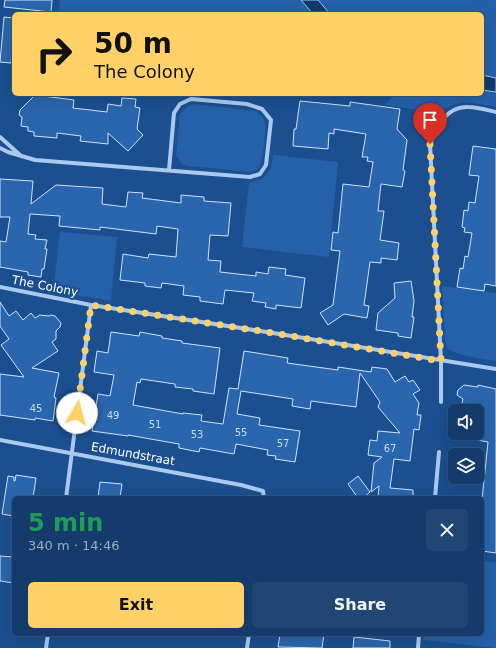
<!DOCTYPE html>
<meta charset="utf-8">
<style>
:root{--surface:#143b6b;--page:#214673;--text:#f1f3f6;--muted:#9dadc1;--line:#33557e;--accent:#ffd166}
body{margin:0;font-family:"DejaVu Sans",sans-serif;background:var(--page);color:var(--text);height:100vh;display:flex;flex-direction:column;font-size:15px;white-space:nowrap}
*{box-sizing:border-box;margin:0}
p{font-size:13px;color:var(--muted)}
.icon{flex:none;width:22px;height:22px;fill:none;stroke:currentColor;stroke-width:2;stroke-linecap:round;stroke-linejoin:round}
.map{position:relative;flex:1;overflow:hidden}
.panel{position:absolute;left:12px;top:496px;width:472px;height:140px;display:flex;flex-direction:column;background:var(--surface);border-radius:6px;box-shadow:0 4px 16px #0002,0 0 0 1px var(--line)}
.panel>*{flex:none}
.banner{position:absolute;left:12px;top:12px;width:472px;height:84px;border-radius:6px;box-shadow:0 4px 16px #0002,0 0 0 1px var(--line);background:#ffd166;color:#111;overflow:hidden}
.tools{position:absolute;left:448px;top:404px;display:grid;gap:8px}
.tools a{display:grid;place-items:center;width:36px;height:36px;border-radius:6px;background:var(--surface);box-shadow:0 4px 16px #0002,0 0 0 1px var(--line);font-size:20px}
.pin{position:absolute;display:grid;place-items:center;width:34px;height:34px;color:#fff;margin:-41px -17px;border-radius:50% 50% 50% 0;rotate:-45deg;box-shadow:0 0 4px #0007}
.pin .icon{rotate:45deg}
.me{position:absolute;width:44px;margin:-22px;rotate:8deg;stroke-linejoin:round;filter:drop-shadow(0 0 3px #0008)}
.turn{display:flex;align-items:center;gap:14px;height:84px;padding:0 16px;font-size:18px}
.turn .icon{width:52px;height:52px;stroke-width:2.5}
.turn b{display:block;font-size:28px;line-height:34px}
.round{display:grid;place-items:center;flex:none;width:42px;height:42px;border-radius:6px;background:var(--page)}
.head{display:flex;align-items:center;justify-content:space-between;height:68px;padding:0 16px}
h1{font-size:24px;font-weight:600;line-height:30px;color:#1e9e55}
.button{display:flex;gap:8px;margin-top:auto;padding:8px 16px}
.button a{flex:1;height:46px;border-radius:6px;background:var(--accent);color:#111;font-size:16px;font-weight:600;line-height:46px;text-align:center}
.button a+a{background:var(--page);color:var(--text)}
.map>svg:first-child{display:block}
.green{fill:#2461a8}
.water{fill:#123a6d;stroke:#9cc4f0}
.building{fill:#2a66ad;stroke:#cfe3fa}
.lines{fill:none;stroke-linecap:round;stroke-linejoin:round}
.minor{stroke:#a9c9ee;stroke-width:4}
.route{stroke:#ffd166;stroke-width:7;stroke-dasharray:0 12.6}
.labels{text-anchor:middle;stroke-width:4;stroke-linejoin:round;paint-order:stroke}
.number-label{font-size:10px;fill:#cad9ea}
.street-label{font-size:12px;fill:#fff;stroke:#1b4f8f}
</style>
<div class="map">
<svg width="496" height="648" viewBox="0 0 496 648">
<rect width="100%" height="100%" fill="#1b4f8f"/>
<!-- green -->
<path class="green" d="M 60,0 L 301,0 L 313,14 L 59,14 Z
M 318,0 L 496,0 L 496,78 L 482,75 L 482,14 L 330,14 Z
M 482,90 L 496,92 L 496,107 C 478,104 455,97 441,113 L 385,105 L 394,94 L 482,94 Z
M 194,104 L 256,111 C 260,114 265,118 265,123 C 266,129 263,159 261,164 C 259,169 256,171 251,172 L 188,166 L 182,164 L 176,155 L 180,114 L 188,106 Z
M 273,155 L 338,162 L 329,257 L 242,247 L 249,183 C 267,180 271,172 273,155 Z
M 60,232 L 117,237 L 111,301 L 53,291 Z
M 442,286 L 496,293 L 496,361 C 480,358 462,357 448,349 L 445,340 Z
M 482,561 L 496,562 L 496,648 L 423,640 L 424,634 L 482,634 Z"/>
<!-- water -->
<path class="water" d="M 301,0 L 318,0 L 330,14 L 313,14 Z
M 482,75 L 496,78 L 496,92 L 482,90 Z"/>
<!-- building -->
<path class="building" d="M 5,0 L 52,0 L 51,12 L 4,7 Z
M 4,17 L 14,18 L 14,40 L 11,63 L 0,62 Z
M 35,95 L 74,100 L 73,108 L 107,112 L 108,104 L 121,106 L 122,98 L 136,99 L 135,107 L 140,108 L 137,129 L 143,135 L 128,151 L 108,133 L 108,144 L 80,141 L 81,136 L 57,133 L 57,138 L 34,136 L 34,132 L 28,131 L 28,127 L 21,126 L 22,117 L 19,115 L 20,110 Z
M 300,101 L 350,106 L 350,102 L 400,109 L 397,129 L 407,140 L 403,170 L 405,171 L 402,187 L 381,184 L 378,211 L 384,211 L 380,240 L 399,243 L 397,260 L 381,258 L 381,263 L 370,262 L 364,305 L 369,306 L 367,318 L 344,314 L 328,325 L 320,313 L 333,305 L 340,251 L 331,250 L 333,232 L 338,233 L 343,184 L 369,187 L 373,162 L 367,161 L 368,157 L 362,157 L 366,134 L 334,129 L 334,134 L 329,133 L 328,149 L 293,146 L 294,129 L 296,129 Z
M 473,146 L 496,149 L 496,286 L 485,284 L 484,291 L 457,287 L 460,268 L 463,269 L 465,256 L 468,257 L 472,233 L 464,232 L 465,228 L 462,227 L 464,210 L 468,211 L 469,202 L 475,203 L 479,176 L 469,175 Z
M 0,179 L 33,181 L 31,204 L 56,185 L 103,188 L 102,204 L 126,207 L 128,192 L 143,193 L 142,198 L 181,203 L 181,195 L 204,197 L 204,201 L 231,203 L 228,236 L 210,235 L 208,260 L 221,261 L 220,272 L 256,276 L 256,272 L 268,274 L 269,267 L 286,269 L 285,275 L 305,278 L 301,308 L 276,305 L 276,309 L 265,307 L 266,303 L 252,301 L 254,293 L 225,290 L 223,304 L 200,301 L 200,297 L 183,295 L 184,286 L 162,283 L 161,288 L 145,286 L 145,283 L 120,280 L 123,254 L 148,258 L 149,254 L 176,257 L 178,229 L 157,226 L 156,234 L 100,227 L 100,230 L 59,226 L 60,216 L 30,214 L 28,234 L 36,235 L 35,239 L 47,240 L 45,249 L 47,249 L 44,269 L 42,269 L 41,277 L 28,275 L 28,272 L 0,267 L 0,241 L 6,242 L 10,217 L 0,217 Z
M 411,281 L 414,301 L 412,317 L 414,317 L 411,338 L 398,336 L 398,333 L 376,330 L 378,313 L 395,298 L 394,283 Z
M 0,302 L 9,316 L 16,311 L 23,320 L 31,313 L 35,318 L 40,315 L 49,316 L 51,315 L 55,316 L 61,323 L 60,327 L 56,331 L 56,339 L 52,342 L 58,351 L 32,368 L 59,373 L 54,397 L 56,398 L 53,421 L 35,418 L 35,420 L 0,415 L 0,374 L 24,377 L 1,345 L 9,339 L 0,326 Z
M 111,332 L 139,336 L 140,332 L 162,336 L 162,338 L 182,341 L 182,343 L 220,348 L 214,394 L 193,391 L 193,389 L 175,387 L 175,384 L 141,379 L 140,383 L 137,382 L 133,405 L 183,414 L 183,413 L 202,415 L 201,421 L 223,424 L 229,388 L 238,389 L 244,351 L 288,358 L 287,363 L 338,370 L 338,367 L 371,372 L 372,367 L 387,369 L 395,382 L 405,376 L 409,382 L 413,380 L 420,390 L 413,394 L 419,403 L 417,415 L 421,415 L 419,430 L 414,429 L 410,461 L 394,459 L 390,488 L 413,490 L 413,498 L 378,498 L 379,486 L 371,492 L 374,463 L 382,457 L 368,455 L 370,440 L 377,441 L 378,431 L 400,433 L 378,407 L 380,402 L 360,373 L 356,407 L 311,401 L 310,409 L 292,406 L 293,399 L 241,391 L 237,414 L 260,418 L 259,425 L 300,431 L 295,462 L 275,459 L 276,456 L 267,455 L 268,450 L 236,444 L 234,454 L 200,448 L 199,452 L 179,448 L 179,444 L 128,435 L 128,436 L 92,431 L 98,394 L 110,396 L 114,375 L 94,372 L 97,351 L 108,353 Z
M 464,385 L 478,387 L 478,385 L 496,389 L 496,553 L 482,551 L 482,500 L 488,442 L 477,440 L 477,411 L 460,411 L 463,399 L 457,395 L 458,390 Z
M 16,475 L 36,478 L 33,498 L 14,498 L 13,516 L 2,514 L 8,476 L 14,477 L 14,481 L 15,481 Z
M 358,476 L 370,492 L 363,498 L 358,498 L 348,484 Z
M 100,482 L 122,484 L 120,498 L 98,498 Z
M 0,556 L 14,557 L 14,583 L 0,581 Z
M 280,634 L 324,634 L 322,648 L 278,647 Z
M 354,637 L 390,641 L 390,648 L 353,648 Z"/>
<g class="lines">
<!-- minor -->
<path class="minor" d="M 0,137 L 20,155
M 0,148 L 8,152 L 35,160 L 250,177 L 260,174 L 266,165 L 271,120 L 262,109 L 247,104 L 191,99 L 180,104 L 174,113 L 169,170
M 0,287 L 91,305 L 273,333 L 496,369
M 441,402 L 441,361 L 430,144 C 437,127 446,106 468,107 C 477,107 487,110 496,112
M 0,440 L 241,485 L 263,491 L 264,498
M 66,498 L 91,305
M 435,498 L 439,452
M 46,648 L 48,634
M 247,648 L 249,634
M 418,648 L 419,634"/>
</g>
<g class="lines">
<!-- route -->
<path class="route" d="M 77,413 L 91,305 L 273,333 L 441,361 L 430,144"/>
</g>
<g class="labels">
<!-- number labels -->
<g class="number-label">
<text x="36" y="412">45</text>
<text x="113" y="419">49</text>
<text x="155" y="428">51</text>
<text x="241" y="436">55</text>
<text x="197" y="438">53</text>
<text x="283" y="447">57</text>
<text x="390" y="452">67</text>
</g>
<!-- street labels -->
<g class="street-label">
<text transform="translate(45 286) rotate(11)" y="4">The Colony</text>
<text transform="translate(133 454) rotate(10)" y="4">Edmundstraat</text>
</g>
</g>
</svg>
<div class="tools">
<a><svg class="icon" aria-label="sound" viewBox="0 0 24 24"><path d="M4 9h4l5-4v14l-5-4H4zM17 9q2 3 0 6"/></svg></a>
<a><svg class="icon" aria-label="layers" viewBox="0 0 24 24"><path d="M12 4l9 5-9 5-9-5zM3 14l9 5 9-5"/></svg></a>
</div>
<div class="pin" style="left:430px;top:144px;background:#d93025"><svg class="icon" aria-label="arrive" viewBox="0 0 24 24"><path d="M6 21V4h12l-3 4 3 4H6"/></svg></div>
<svg class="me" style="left:77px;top:413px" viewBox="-20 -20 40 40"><circle r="19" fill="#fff"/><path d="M0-13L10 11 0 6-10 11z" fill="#ffd166"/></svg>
<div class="banner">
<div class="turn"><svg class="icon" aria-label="right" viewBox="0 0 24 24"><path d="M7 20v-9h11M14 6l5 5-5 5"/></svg><div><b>50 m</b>The Colony</div></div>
</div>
<section class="panel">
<div class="head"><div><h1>5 min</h1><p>340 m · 14:46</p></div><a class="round"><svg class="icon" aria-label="close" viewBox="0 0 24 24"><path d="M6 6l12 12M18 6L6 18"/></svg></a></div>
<div class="button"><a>Exit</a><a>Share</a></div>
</section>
</div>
